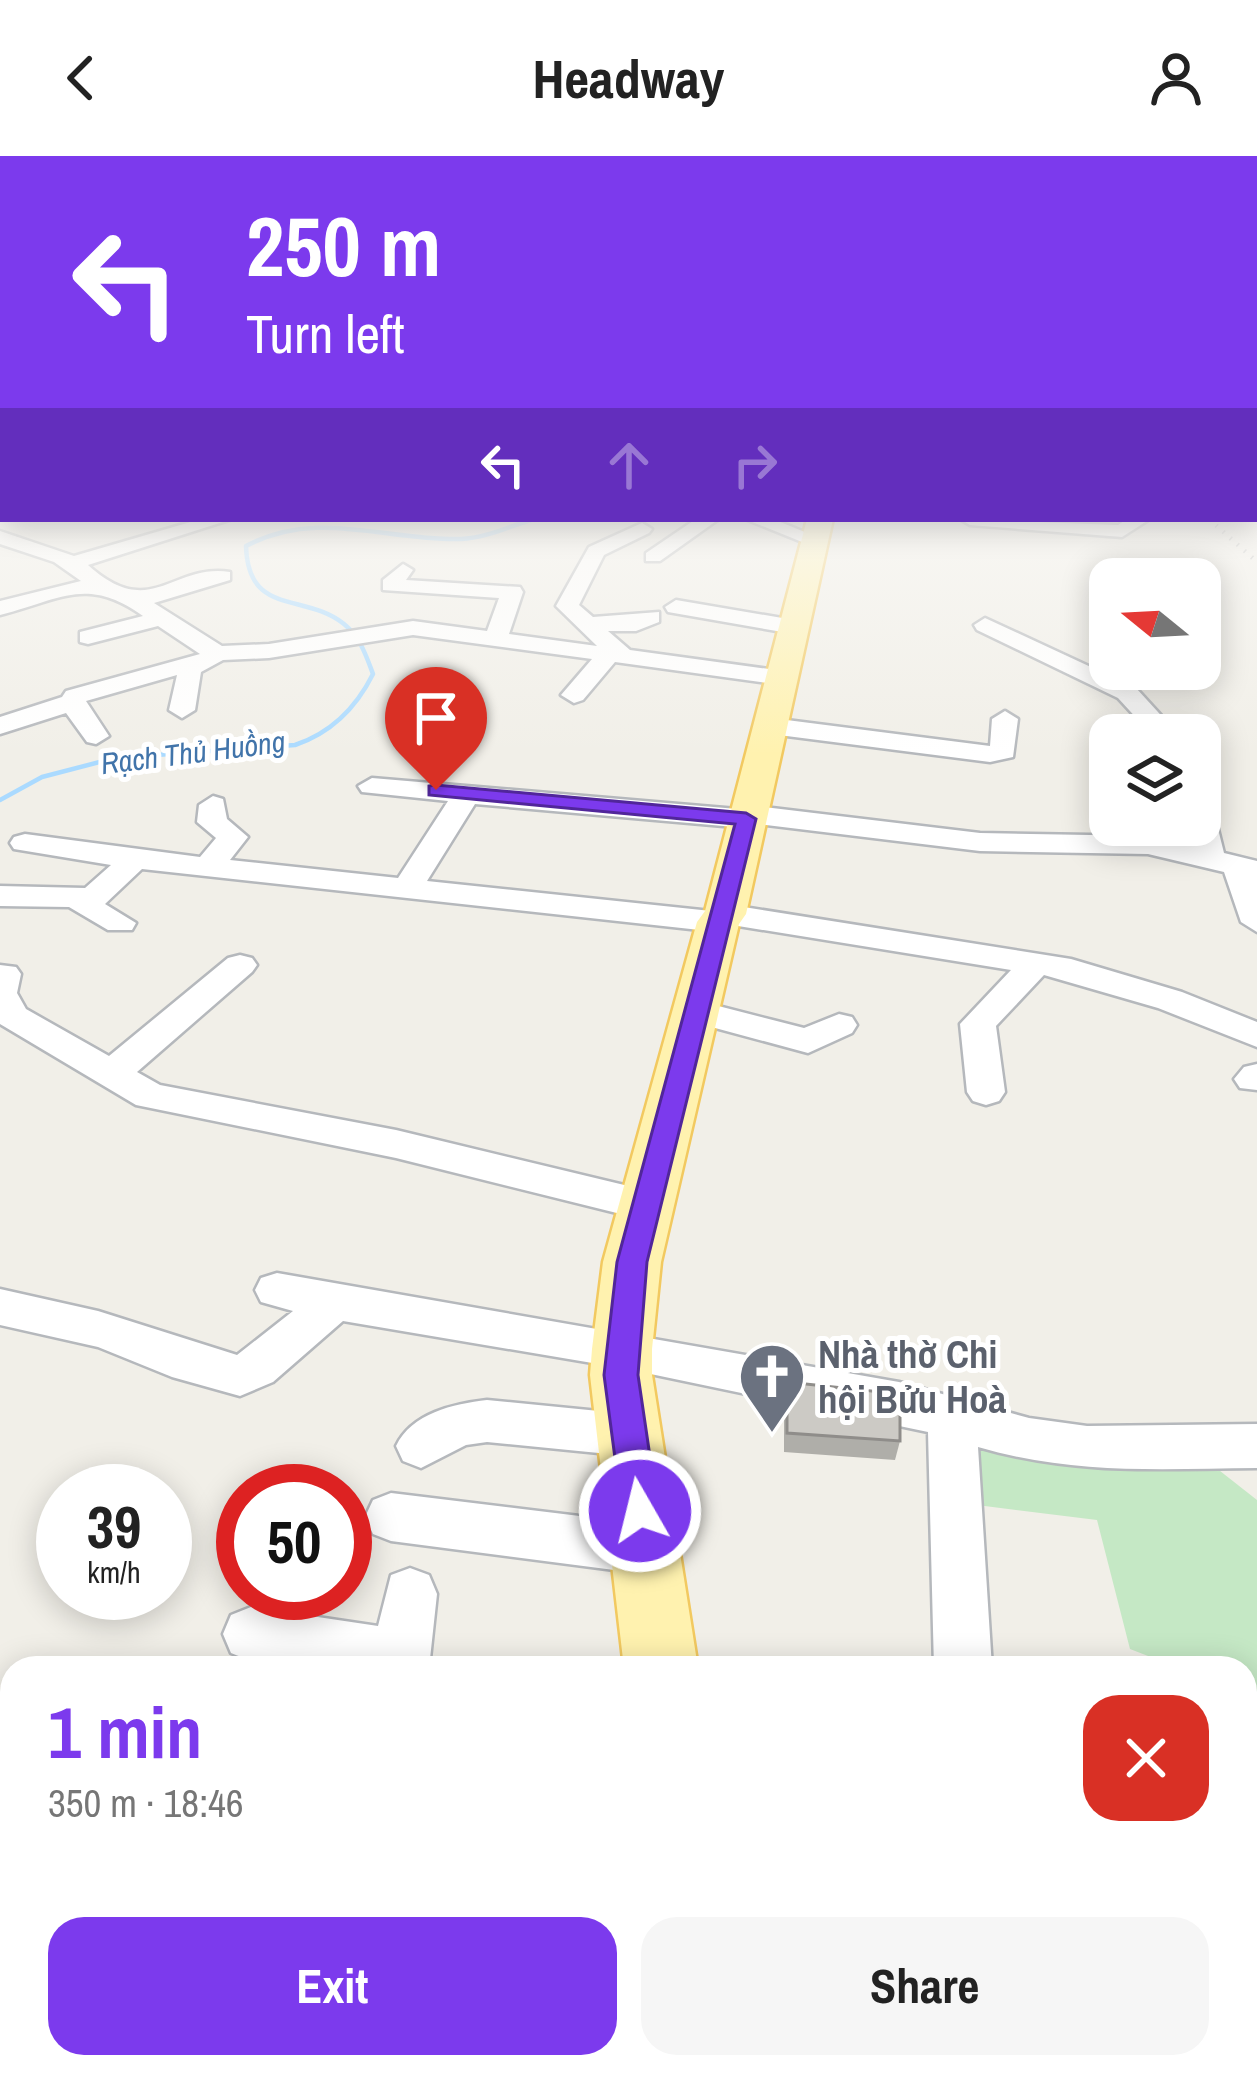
<!DOCTYPE html>
<meta charset="utf-8">
<style>
:root{--surface:#fff;--page:#f6f6f6;--text:#222;--muted:#767676;--accent:#7c3aed}
body{margin:0;font-family:"Archivo Narrow",sans-serif;background:var(--page);color:var(--text);height:100vh;display:flex;flex-direction:column;font-size:45px;white-space:nowrap}
*{box-sizing:border-box;margin:0}
p{font-size:39px;color:var(--muted)}
.icon{flex:none;width:66px;height:66px;fill:none;stroke:currentColor;stroke-width:2;stroke-linecap:round;stroke-linejoin:round}
.map{position:relative;flex:1;overflow:hidden}
.details{position:absolute;left:0px;top:1500px;width:1257px;height:423px;display:flex;flex-direction:column;background:var(--surface);border-radius:36px 36px 0 0;box-shadow:0 6px 30px #0003}
.details>*{flex:none}
.guide{position:absolute;left:0px;top:0px;width:1257px;height:366px;box-shadow:0 6px 30px #0003;background:#7c3aed;color:#fff;overflow:hidden}
.needle{width:78px;rotate:288deg}
.fabs{position:absolute;left:1089px;top:402px;display:grid;gap:24px}
.fabs a{display:grid;place-items:center;width:132px;height:132px;border-radius:24px;background:var(--surface);box-shadow:0 6px 30px #0003;font-size:60px}
.speed{position:absolute;left:36px;top:1308px;display:flex;gap:24px;font-size:60px;font-weight:700;text-align:center}
.speed>*{display:grid;place-content:center;width:156px;height:156px;border-radius:50%;background:var(--surface);box-shadow:0 6px 30px #0003;line-height:1}
.speed small{font-size:30px;font-weight:400}
.speed .limit{border:18px solid #d22;background:#fff;color:#111}
.pin{position:absolute;display:grid;place-items:center;width:102px;height:102px;color:#fff;margin:-123px -51px;border-radius:50% 50% 50% 0;rotate:-45deg;box-shadow:0 0 12px #0007}
.pin .icon{rotate:45deg}
.me{position:absolute;width:132px;margin:-66px;rotate:352deg;stroke-linejoin:round;filter:drop-shadow(0 0 9px #0008)}
.turn{display:flex;align-items:center;gap:42px;height:252px;padding:0 48px;font-size:54px}
.turn .icon{width:156px;height:156px;stroke-width:2.5}
.turn b{display:block;font-size:84px;line-height:102px}
.lanes{display:flex;align-items:center;height:114px;padding:0 48px;background:#0003;justify-content:center;gap:60px;direction:ltr}
.lanes .off{opacity:.35}
.round{display:grid;place-items:center;flex:none;width:126px;height:126px;border-radius:36px;background:var(--page)}
.head{display:flex;align-items:center;justify-content:space-between;height:204px;padding:0 48px}
h1{font-size:72px;font-weight:700;line-height:90px;color:var(--accent)}
.button{display:flex;gap:24px;margin-top:auto;padding:24px 48px}
.button a{flex:1;height:138px;border-radius:36px;background:var(--accent);color:#fff;font-size:48px;font-weight:700;line-height:138px;text-align:center}
.button a+a{background:var(--page);color:var(--text)}
header{display:flex;justify-content:space-between;align-items:center;height:156px;padding:0 48px;background:var(--surface);font-size:54px;font-weight:700}
.map>svg:first-child{display:block}
.commercial{fill:#fef7e0}
.green{fill:#c5e8c5}
.lines{fill:none;stroke-linecap:round;stroke-linejoin:round}
.stream{stroke:#aadaff;stroke-width:4.5}
.minor-casing{stroke:#b5b8bc;stroke-width:5}
.major-casing{stroke:#f2c960;stroke-width:5}
.minor{fill:#fff;fill-rule:evenodd}
.major{fill:#fff2af;fill-rule:evenodd}
.rail{stroke:#b6b7b8;stroke-width:4.5;stroke-dasharray:1.5 8;stroke-linecap:butt}
.wall{fill:#afaea9}
.shaded-wall{fill:#8f8d8a}
.building{fill:#cccac5;stroke:#8f8d8a;stroke-width:3}
.route{fill:#7c3aed;stroke:#51269a;stroke-width:3}
.labels{text-anchor:middle;stroke-width:10;stroke-linejoin:round;paint-order:stroke}
.far-water-label{font-size:30px;font-style:italic;fill:#4174aa;stroke:#fff}
.near-worship-label{font-size:39px;font-weight:bold;fill:#5b616d;stroke:#fff;text-anchor:start}
</style>
<header><svg class="icon" aria-label="back" viewBox="0 0 24 24"><path d="M15 5l-7 7 7 7"/></svg>Headway<svg class="icon" aria-label="person" viewBox="0 0 24 24"><circle cx="12" cy="8" r="4"/><path d="M4 21q1-7 8-7t8 7"/></svg></header>
<div class="map">
<svg width="1257" height="1922" viewBox="0 0 1257 1922">
<rect width="100%" height="100%" fill="#f1efe8"/>
<!-- commercial -->
<path class="commercial" d="M 139,1911 L 688,1911 L 690,1922 L 136,1922 Z"/>
<!-- green -->
<path class="green" d="M 965,1273 L 1201,1300 L 1257,1344 L 1257,1750 C 1245,1703 1233,1642 1256,1597 L 1245,1563 L 1245,1512 L 1179,1512 L 1130,1493 L 1097,1364 L 969,1348 Z
M 375,1911 L 632,1911 L 632,1922 L 373,1922 Z"/>
<g class="lines">
<!-- stream -->
<path class="stream" d="M 0,644 L 42,621 L 115,602 L 295,589 C 331,577 356,552 373,518 C 366,499 360,481 344,468 C 304,436 248,461 246,390 C 318,352 385,385 461,383 C 486,382 510,370 534,363"/>
<defs>
<path id="minor" d="M 3,331 L 3,343 L 0,344 L 0,332 Z
M 201,363 L 232,363 L 88,409 C 151,466 172,407 230,416 L 230,424 L 154,447 L 222,490 L 269,488 L 413,465 L 487,475 L 499,442 L 383,434 L 383,424 L 403,408 L 413,414 L 406,424 L 520,431 L 523,436 L 509,478 L 597,490 L 556,450 L 589,391 L 642,367 L 652,373 L 649,377 L 604,399 L 579,449 L 593,461 L 659,456 L 659,466 L 636,475 L 608,475 L 630,494 L 783,515 L 795,522 L 783,529 L 615,506 L 583,544 L 574,547 L 561,539 L 592,503 L 413,479 L 269,502 L 223,504 L 201,516 L 195,554 L 182,562 L 169,554 L 177,519 L 86,545 L 109,580 L 96,588 L 87,586 L 66,557 L 0,578 L 0,561 L 62,541 L 66,535 L 200,498 L 158,470 L 88,488 L 80,486 L 80,476 L 143,460 C 87,420 62,443 0,459 L 0,445 L 81,425 L 54,406 L 0,388 L 0,375 L 74,400 Z
M 696,363 L 719,363 L 660,405 L 646,405 L 646,397 Z
M 745,363 L 773,363 L 824,384 L 807,388 Z
M 960,363 L 1118,369 L 1127,363 L 1150,363 L 1122,381 L 970,369 Z
M 676,444 L 794,464 L 805,471 L 794,478 L 668,456 L 665,451 Z
M 985,462 L 1136,532 L 1179,579 L 1152,579 L 1118,542 L 977,474 L 974,469 Z
M 1005,555 L 1018,563 L 1013,601 L 990,606 L 771,578 L 758,570 L 771,562 L 990,590 L 992,563 Z
M 372,622 L 737,653 L 748,649 L 980,677 L 1148,680 L 1193,690 L 1189,669 L 1200,669 L 1200,638 L 1210,641 L 1224,697 L 1257,705 L 1257,776 L 1241,766 L 1224,716 L 1148,698 L 980,695 L 757,668 L 746,672 L 475,648 L 427,725 L 711,755 L 725,748 L 1071,803 L 1182,836 L 1257,866 L 1257,891 L 1158,852 L 1044,819 L 996,870 L 1005,936 L 999,945 L 986,949 L 973,945 L 967,936 L 960,868 L 1011,814 L 732,769 L 718,776 L 142,713 L 105,748 L 136,767 L 132,774 L 108,774 L 69,751 L 0,750 L 0,730 L 85,732 L 111,709 L 14,693 L 10,687 L 14,681 L 25,678 L 200,701 L 216,682 L 197,666 L 199,649 L 213,640 L 223,643 L 227,663 L 248,681 L 230,704 L 398,722 L 448,645 L 362,636 L 358,630 Z
M 240,799 L 252,802 L 257,809 L 252,816 L 137,916 L 160,929 L 396,974 L 645,1034 L 660,1038 L 666,1049 L 660,1060 L 645,1064 L 396,1002 L 136,949 L 0,868 L 0,809 L 16,811 L 21,818 L 17,837 L 26,853 L 109,900 L 228,802 Z
M 695,844 L 804,872 L 839,858 L 852,861 L 857,869 L 852,877 L 808,897 L 682,863 L 677,855 L 682,847 Z
M 1257,908 L 1257,934 L 1240,932 L 1234,923 L 1244,911 Z
M 277,1117 L 899,1226 L 1029,1262 L 1087,1270 L 1257,1268 L 1257,1312 C 1159,1313 1073,1319 978,1291 L 992,1512 L 934,1512 L 928,1276 L 622,1212 L 343,1165 L 273,1226 L 240,1240 L 172,1221 L 98,1191 L 0,1169 L 0,1133 L 98,1155 L 237,1199 L 293,1155 L 261,1146 L 255,1134 L 261,1122 Z
M 487,1244 L 629,1258 L 646,1264 L 654,1279 L 646,1294 L 629,1300 L 487,1286 L 466,1289 L 421,1312 L 403,1305 L 396,1290 C 412,1257 453,1248 487,1244 Z
M 391,1337 L 645,1368 L 664,1375 L 672,1393 L 664,1411 L 645,1418 L 391,1385 L 373,1378 L 365,1361 L 373,1344 Z
M 410,1412 L 429,1419 L 437,1438 L 429,1512 C 364,1512 292,1522 231,1497 L 223,1478 L 231,1459 L 251,1451 L 378,1470 L 391,1419 Z"/>
<path id="major" d="M 807,363 L 833,363 L 746,758 L 739,768 L 661,1106 L 652,1193 L 652,1219 L 698,1512 L 624,1512 L 590,1219 L 592,1193 L 603,1106 L 697,766 L 705,755 Z
M 671,1911 L 763,1911 L 765,1922 L 673,1922 Z"/>
</defs>
<!-- minor casing -->
<use href="#minor" class="minor-casing"/>
<!-- major casing -->
<use href="#major" class="major-casing"/>
<!-- minor -->
<use href="#minor" class="minor"/>
<!-- major -->
<use href="#major" class="major"/>
<!-- rail -->
<path class="rail" d="M 1209,363 L 1257,406"/>
</g>
<!-- wall -->
<path class="wall" d="M 787,1226 L 900,1285 L 895,1304 L 784,1296 L 784,1246 Z"/>
<!-- shaded-wall -->
<path class="shaded-wall" d="M 210,1911 L 230,1911 L 227,1922 L 206,1922 Z"/>
<!-- building -->
<path class="building" d="M 787,1226 L 900,1238 L 900,1285 L 787,1277 Z
M 115,1911 L 210,1911 L 206,1922 L 111,1922 Z"/>
<!-- sky -->
<linearGradient id="sky" x2="0" y2="1"><stop stop-color="#8fc3f1"/><stop offset="0.55" stop-color="#f9f8f5"/><stop offset="1" stop-color="#f9f8f5" stop-opacity="0"/></linearGradient>
<rect width="1257" height="598" fill="url(#sky)"/>
<!-- route -->
<path class="route" d="M 436,629 L 746,657 L 756,663 L 647,1106 L 638,1219 L 658,1355 L 653,1367 L 640,1372 L 627,1367 L 622,1355 L 604,1219 L 617,1106 L 735,668 L 429,639 L 429,630 Z"/>
<!-- icons -->
<defs>
<symbol id="church-pin" viewBox="-11 -11 22 30"><path d="M0 17L-7.5 6A9.5 9.5 0 1 1 7.5 6Z" fill="#6b7280" stroke="#fff"/><path d="M-1.2-6h2.4v3.5h3.3v2.4h-3.3V6h-2.4V-.1h-3.3v-2.4h3.3Z" fill="#fff"/></symbol>
</defs>
<g fill-rule="evenodd">
<use href="#church-pin" x="734" y="1182" width="76" height="104"/>
</g>
<g class="labels">
<!-- far-water labels -->
<g class="far-water-label">
<text transform="translate(193 597) rotate(-7)" y="10">Rạch Thủ Huồng</text>
</g>
<!-- near-worship labels -->
<g class="near-worship-label">
<text x="818" y="1212">Nhà thờ Chi<tspan x="818" dy="45">hội Bửu Hoà</tspan></text>
</g>
</g>
</svg>
<div class="fabs">
<a><svg class="needle" viewBox="-14 -14 28 28"><path d="M0-13l5 13h-10z" fill="#e53935"/><path d="M0 13l5-13h-10z" fill="#767676"/></svg></a>
<a><svg class="icon" aria-label="layers" viewBox="0 0 24 24"><path d="M12 4l9 5-9 5-9-5zM3 14l9 5 9-5"/></svg></a>
</div>
<div class="speed"><div>39<small>km/h</small></div><div class="limit">50</div></div>
<div class="pin" style="left:436px;top:634px;background:#d93025"><svg class="icon" aria-label="arrive" viewBox="0 0 24 24"><path d="M6 21V4h12l-3 4 3 4H6"/></svg></div>
<svg class="me" style="left:640px;top:1355px" viewBox="-20 -20 40 40"><circle r="17" fill="#7c3aed" stroke="#fff" stroke-width="3"/><path d="M0-11L8 9 0 5-8 9z" fill="#fff"/></svg>
<div class="guide">
<div class="turn"><svg class="icon" aria-label="left" viewBox="0 0 24 24"><path d="M17 20v-9H6M10 6l-5 5 5 5"/></svg><div><b>250 m</b>Turn left</div></div>
<div class="lanes"><svg class="icon" aria-label="left" viewBox="0 0 24 24"><path d="M17 20v-9H6M10 6l-5 5 5 5"/></svg><svg class="icon off" aria-label="ahead" viewBox="0 0 24 24"><path d="M12 20V5M6 11l6-6 6 6"/></svg><svg class="icon off" aria-label="right" viewBox="0 0 24 24"><path d="M7 20v-9h11M14 6l5 5-5 5"/></svg></div>
</div>
<section class="details">
<div class="head"><div><h1>1 min</h1><p>350 m · 18:46</p></div><a class="round" style="background:#d93025;color:#fff"><svg class="icon" aria-label="close" viewBox="0 0 24 24"><path d="M6 6l12 12M18 6L6 18"/></svg></a></div>
<div class="button"><a>Exit</a><a>Share</a></div>
</section>
</div>
